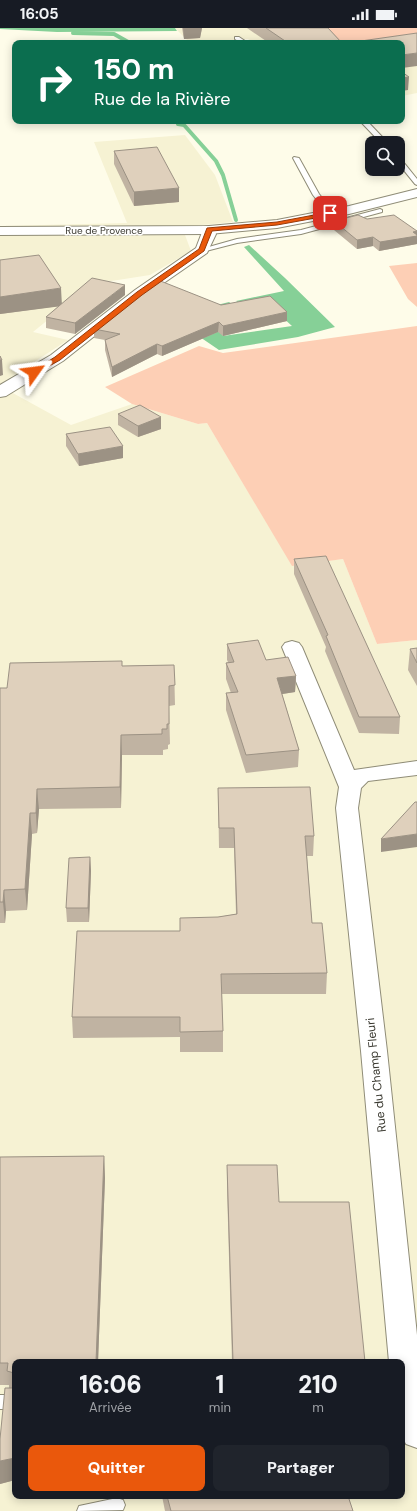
<!DOCTYPE html>
<html lang="fr">
<meta charset="utf-8">
<style>
:root{--surface:#171b24;--page:#20242c;--text:#f1f3f6;--muted:#9ea1a6;--accent:#ea580c}
body{margin:0;font-family:"DM Sans",sans-serif;background:var(--page);color:var(--text);height:100vh;display:flex;flex-direction:column;font-size:15px;white-space:nowrap}
*{box-sizing:border-box;margin:0}
p{font-size:13px;color:var(--muted)}
.icon{flex:none;width:22px;height:22px;fill:none;stroke:currentColor;stroke-width:2;stroke-linecap:round;stroke-linejoin:round}
.map{position:relative;flex:1;overflow:hidden}
.details{position:absolute;left:12px;top:1331px;width:393px;height:140px;display:flex;flex-direction:column;background:var(--surface);border-radius:8px;box-shadow:0 2px 10px #0003}
.details>*{flex:none}
.banner{position:absolute;left:12px;top:12px;width:393px;height:84px;border-radius:8px;box-shadow:0 2px 10px #0003;background:#0b6e4f;color:#fff;overflow:hidden}
.controls{position:absolute;left:365px;top:108px;display:grid;gap:8px}
.controls a{display:grid;place-items:center;width:40px;height:40px;border-radius:8px;background:var(--surface);box-shadow:0 2px 10px #0003;font-size:20px}
.pin{position:absolute;display:grid;place-items:center;width:34px;height:34px;color:#fff;margin:-17px;border-radius:8px;box-shadow:0 2px 6px #0006}
.me{position:absolute;width:44px;margin:-22px;rotate:59deg;stroke-linejoin:round;filter:drop-shadow(0 0 3px #0008)}
.turn{display:flex;align-items:center;gap:14px;height:84px;padding:0 16px;font-size:18px}
.turn .icon{width:52px;height:52px;stroke-width:2.5}
.turn b{display:block;font-size:28px;line-height:34px}
.eta{display:flex;justify-content:space-evenly;align-items:center;height:68px;text-align:center}
.eta b{font-size:24px;font-weight:800;line-height:28px}
.primary-button{display:flex;gap:8px;margin-top:auto;padding:8px 16px}
.primary-button a{flex:1;height:46px;border-radius:8px;background:var(--accent);color:#fff;font-size:16px;font-weight:800;line-height:46px;text-align:center}
.primary-button a+a{background:var(--page);color:var(--text)}
.status{display:flex;justify-content:space-between;align-items:center;height:28px;padding:0 20px;background:var(--surface);direction:ltr}
.status svg{height:11px;fill:currentColor}
.map>svg:first-child{display:block}
.built{fill:#f6f2d3;fill-rule:evenodd}
.green{fill:#fdcfb5}
.water{fill:#86d097}
.lines{fill:none;stroke-linecap:round;stroke-linejoin:round}
.stream{stroke:#86d097;stroke-width:4}
.service-casing{stroke:#8f8c77;stroke-width:2}
.minor-casing{stroke:#8f8c77;stroke-width:2}
.tertiary-casing{stroke:#8f8c77;stroke-width:2}
.service{fill:#fff;fill-rule:evenodd}
.minor{fill:#fff;fill-rule:evenodd}
.tertiary{fill:#fff;fill-rule:evenodd}
.wall{fill:#c0b3a2}
.shaded-wall{fill:#9c9284}
.building{fill:#dfd0bc;stroke:#9c9284}
.route{fill:#ea580c;stroke:#983908}
.labels{text-anchor:middle;stroke-width:3;stroke-linejoin:round;paint-order:stroke}
.far-street-label{font-size:10px;fill:#3a3930;stroke:#fff}
.street-label{font-size:12px;fill:#3a3930;stroke:#fff}
</style>
<div class="status"><b>16:05</b><svg viewBox="0 0 49 12"><path d="M0 12V9h3v3zM5 12V6h3v6zM10 12V3h3v9zM15 12V0h3v12zM26 1h20v11H26zM47 4h2v5h-2z"/></svg></div>
<div class="map">
<svg width="417" height="1483" viewBox="0 0 417 1483">
<rect width="100%" height="100%" fill="#fefce9"/>
<!-- built -->
<path class="built" d="M 175,0 L 325,0 L 338,15 L 254,15 L 248,11 L 190,15 Z
M 417,16 L 417,65 L 402,68 L 402,18 Z
M 185,107 L 215,147 L 233,194 L 182,199 L 191,223 L 150,247 L 92,256 L 33,304 L 68,312 L 0,356 L 0,198 L 127,195 L 94,114 Z
M 0,358 L 71,397 L 132,376 L 198,396 L 207,395 L 292,537 L 343,531 L 377,616 L 417,612 L 417,1483 L 0,1483 ZM 15,1334 L 402,1334 L 402,1468 L 15,1468 Z"/>
<!-- green -->
<path class="green" d="M 325,0 L 417,0 L 417,16 L 338,15 Z
M 417,235 L 417,279 L 408,271 L 389,238 Z
M 417,298 L 417,612 L 377,616 L 343,531 L 292,538 L 207,395 L 198,396 L 132,376 L 105,359 L 199,318 L 223,325 Z"/>
<!-- water -->
<path class="water" d="M 0,0 L 175,0 L 177,3 L 57,4 L 0,1 Z
M 249,217 L 285,250 L 335,299 L 298,309 L 219,322 L 175,292 L 205,280 L 229,274 L 241,283 L 223,308 L 292,298 L 270,278 L 248,282 L 236,273 L 284,263 L 244,219 Z"/>
<g class="lines">
<!-- stream -->
<path class="stream" d="M 73,5 L 114,6 L 130,15
M 177,93 L 178,96 L 184,97 L 216,133 L 223,147 L 236,192"/>
<defs>
<path id="service" d="M 235,9 L 239,9 L 248,15 L 241,15 L 235,11 Z
M 360,93 L 367,93 L 388,115 L 381,115 Z
M 294,129 L 299,130 L 319,166 L 334,185 L 332,186 L 328,186 L 313,167 L 293,130 Z
M 398,129 L 400,130 L 417,151 L 417,157 L 415,156 L 398,135 Z
M 380,181 L 382,182 L 382,184 L 301,206 L 237,215 L 202,224 L 198,222 L 237,211 L 301,202 Z
M 0,1367 L 15,1367 L 15,1381 L 0,1381 Z
M 117,1470 L 123,1472 L 125,1477 L 123,1482 L 77,1483 L 79,1478 Z"/>
<path id="minor" d="M 209,198 L 214,199 L 216,206 L 207,225 L 145,268 L 63,333 L 6,368 L 0,369 L 0,357 L 51,327 L 135,262 L 196,220 L 204,199 Z
M 292,613 L 299,615 L 302,619 L 354,742 L 417,733 L 417,747 L 368,753 L 361,760 L 358,780 L 387,1023 L 417,1307 L 417,1420 L 406,1416 L 402,1408 L 402,1334 L 389,1334 L 361,1023 L 336,780 L 339,759 L 282,619 L 285,615 Z"/>
<path id="tertiary" d="M 417,161 L 417,169 L 349,186 L 277,200 L 209,206 L 0,207 L 0,199 L 209,198 L 277,192 L 349,178 Z"/>
</defs>
<!-- service casing -->
<use href="#service" class="service-casing"/>
<!-- minor casing -->
<use href="#minor" class="minor-casing"/>
<!-- tertiary casing -->
<use href="#tertiary" class="tertiary-casing"/>
<!-- service -->
<use href="#service" class="service"/>
<!-- minor -->
<use href="#minor" class="minor"/>
<!-- tertiary -->
<use href="#tertiary" class="tertiary"/>
</g>
<!-- wall -->
<path class="wall" d="M 182,0 L 202,0 L 200,10 L 184,11 Z
M 247,0 L 328,0 L 342,15 L 269,15 Z
M 114,123 L 179,174 L 134,178 L 114,136 Z
M 367,191 L 417,203 L 417,216 L 379,223 L 373,218 L 357,221 L 334,202 L 334,193 Z
M 0,232 L 62,275 L 125,267 L 75,306 L 46,300 L 46,289 L 59,278 L 0,286 Z
M 221,277 L 287,284 L 287,293 L 223,308 L 218,304 L 162,328 L 157,326 L 112,349 L 105,322 L 105,312 L 94,310 L 94,301 Z
M 118,386 L 161,389 L 161,401 L 138,409 L 118,397 Z
M 66,406 L 123,430 L 79,438 L 66,418 Z
M 294,531 L 400,689 L 399,706 L 359,705 L 325,623 L 326,619 L 294,546 Z
M 227,616 L 266,632 L 296,648 L 295,664 L 282,666 L 299,722 L 298,739 L 246,745 L 226,682 L 226,665 L 231,665 L 226,651 L 226,635 L 228,634 L 227,632 Z
M 417,620 L 417,658 L 408,642 L 410,621 Z
M 174,637 L 175,677 L 169,678 L 170,716 L 168,717 L 168,721 L 163,722 L 163,727 L 122,727 L 121,780 L 39,781 L 37,805 L 32,806 L 27,882 L 6,883 L 5,895 L 0,895 L 0,660 L 7,660 L 122,638 Z
M 218,760 L 314,808 L 313,828 L 307,828 L 312,895 L 327,945 L 326,966 L 222,966 L 223,1003 L 223,1024 L 180,1024 L 180,1009 L 73,1010 L 72,989 L 180,903 L 218,889 L 236,886 L 234,820 L 219,820 Z
M 90,829 L 91,843 L 89,894 L 67,894 L 66,880 Z
M 104,1128 L 105,1150 L 98,1334 L 15,1334 L 15,1452 L 0,1456 L 9,1360 L 9,1357 L 0,1357 L 0,1129 Z
M 227,1137 L 279,1174 L 365,1334 L 232,1334 L 227,1160 Z
M 162,1468 L 348,1468 L 353,1483 L 165,1483 Z"/>
<!-- shaded-wall -->
<path class="shaded-wall" d="M 183,0 L 202,0 L 200,10 L 184,11 Z
M 417,25 L 417,38 L 402,40 L 402,27 Z
M 409,49 L 408,62 L 402,63 L 402,50 Z
M 179,160 L 179,174 L 134,178 L 134,164 Z
M 417,203 L 417,216 L 379,223 L 380,214 Z
M 373,209 L 373,218 L 357,221 L 357,212 Z
M 125,257 L 125,267 L 75,306 L 75,295 Z
M 61,260 L 62,278 L 0,286 L 0,269 Z
M 287,284 L 287,293 L 223,308 L 223,298 Z
M 219,294 L 218,304 L 162,328 L 162,318 Z
M 157,316 L 157,326 L 112,349 L 112,339 Z
M 0,332 L 2,332 L 3,347 L 0,348 Z
M 161,389 L 161,401 L 138,409 L 138,398 Z
M 123,418 L 123,430 L 79,438 L 78,426 Z
M 296,648 L 295,664 L 276,667 L 277,650 Z
M 121,707 L 122,727 L 121,780 L 120,759 Z
M 37,761 L 39,781 L 37,805 L 36,785 Z
M 30,785 L 32,806 L 27,882 L 25,861 Z
M 417,806 L 417,819 L 381,824 L 381,811 Z
M 90,829 L 91,843 L 89,894 L 88,880 Z
M 4,862 L 6,883 L 5,895 L 3,874 Z
M 104,1128 L 105,1150 L 98,1334 L 96,1334 Z
M 15,1430 L 15,1452 L 0,1456 L 0,1433 Z"/>
<!-- building -->
<path class="building" d="M 266,0 L 328,0 L 342,15 L 288,15 Z
M 417,5 L 417,25 L 402,27 L 402,15 L 347,15 Z
M 402,44 L 409,49 L 402,50 Z
M 157,119 L 179,160 L 134,164 L 114,123 Z
M 358,187 L 367,191 L 394,187 L 417,203 L 413,204 L 417,207 L 417,208 L 380,214 L 373,209 L 357,212 L 334,193 Z
M 39,227 L 61,260 L 0,269 L 0,232 Z
M 92,250 L 125,257 L 75,295 L 46,289 Z
M 158,252 L 221,277 L 270,268 L 287,284 L 223,298 L 219,294 L 162,318 L 157,316 L 112,339 L 105,312 L 120,306 L 94,301 Z
M 0,328 L 2,332 L 0,332 Z
M 140,377 L 161,389 L 138,398 L 118,386 Z
M 110,399 L 123,418 L 78,426 L 66,406 Z
M 326,528 L 400,689 L 359,689 L 326,608 L 328,607 L 294,531 Z
M 258,612 L 266,632 L 288,629 L 296,648 L 277,650 L 299,722 L 246,727 L 226,665 L 238,664 L 226,635 L 234,634 L 227,616 Z
M 417,620 L 417,635 L 410,621 Z
M 122,633 L 122,638 L 174,637 L 175,657 L 169,658 L 169,696 L 167,696 L 167,701 L 162,701 L 162,706 L 121,707 L 120,759 L 37,761 L 36,785 L 30,785 L 25,861 L 4,862 L 3,874 L 0,874 L 0,660 L 7,660 L 10,635 Z
M 310,759 L 314,808 L 305,808 L 312,895 L 322,895 L 327,945 L 221,946 L 223,1003 L 180,1004 L 180,989 L 72,989 L 77,903 L 180,903 L 180,890 L 218,889 L 237,886 L 234,800 L 219,800 L 218,760 Z
M 415,774 L 417,774 L 417,806 L 381,811 Z
M 90,829 L 88,880 L 66,880 L 69,830 Z
M 104,1128 L 96,1334 L 15,1334 L 15,1430 L 0,1433 L 0,1411 L 5,1360 L 13,1360 L 14,1359 L 14,1345 L 7,1343 L 8,1335 L 0,1335 L 0,1129 Z
M 227,1137 L 277,1137 L 279,1174 L 349,1174 L 365,1334 L 233,1334 Z
M 167,1468 L 348,1468 L 353,1483 L 171,1483 Z"/>
<!-- route -->
<path class="route" d="M 330,184 L 333,185 L 332,187 L 277,197 L 212,203 L 204,223 L 142,267 L 60,332 L 37,345 L 31,344 L 55,329 L 137,264 L 199,221 L 207,200 L 277,194 Z"/>
<g class="labels">
<!-- far-street labels -->
<g class="far-street-label">
<text x="104" y="206">Rue de Provence</text>
</g>
<!-- street labels -->
<g class="street-label">
<text transform="translate(376 1047) rotate(-96)" y="4">Rue du Champ Fleuri</text>
</g>
</g>
</svg>
<div class="controls">
<a><svg class="icon" aria-label="search" viewBox="0 0 24 24"><circle cx="10" cy="10" r="6"/><path d="M15 15l6 6"/></svg></a>
</div>
<div class="pin" style="left:330px;top:185px;background:#d93025"><svg class="icon" aria-label="arrive" viewBox="0 0 24 24"><path d="M6 21V4h12l-3 4 3 4H6"/></svg></div>
<svg class="me" style="left:34px;top:344px" viewBox="-20 -20 40 40"><path d="M0-17L14 15 0 8-14 15z" fill="#ea580c" stroke="#fff" stroke-width="4"/></svg>
<div class="banner">
<div class="turn"><svg class="icon" aria-label="right" viewBox="0 0 24 24"><path d="M7 20v-9h11M14 6l5 5-5 5"/></svg><div><b>150 m</b>Rue de la Rivière</div></div>
</div>
<section class="details">
<div class="eta">
<div><b>16:06</b><p>Arrivée</p></div>
<div><b>1</b><p>min</p></div>
<div><b>210</b><p>m</p></div>
</div>
<div class="primary-button"><a>Quitter</a><a>Partager</a></div>
</section>
</div>
